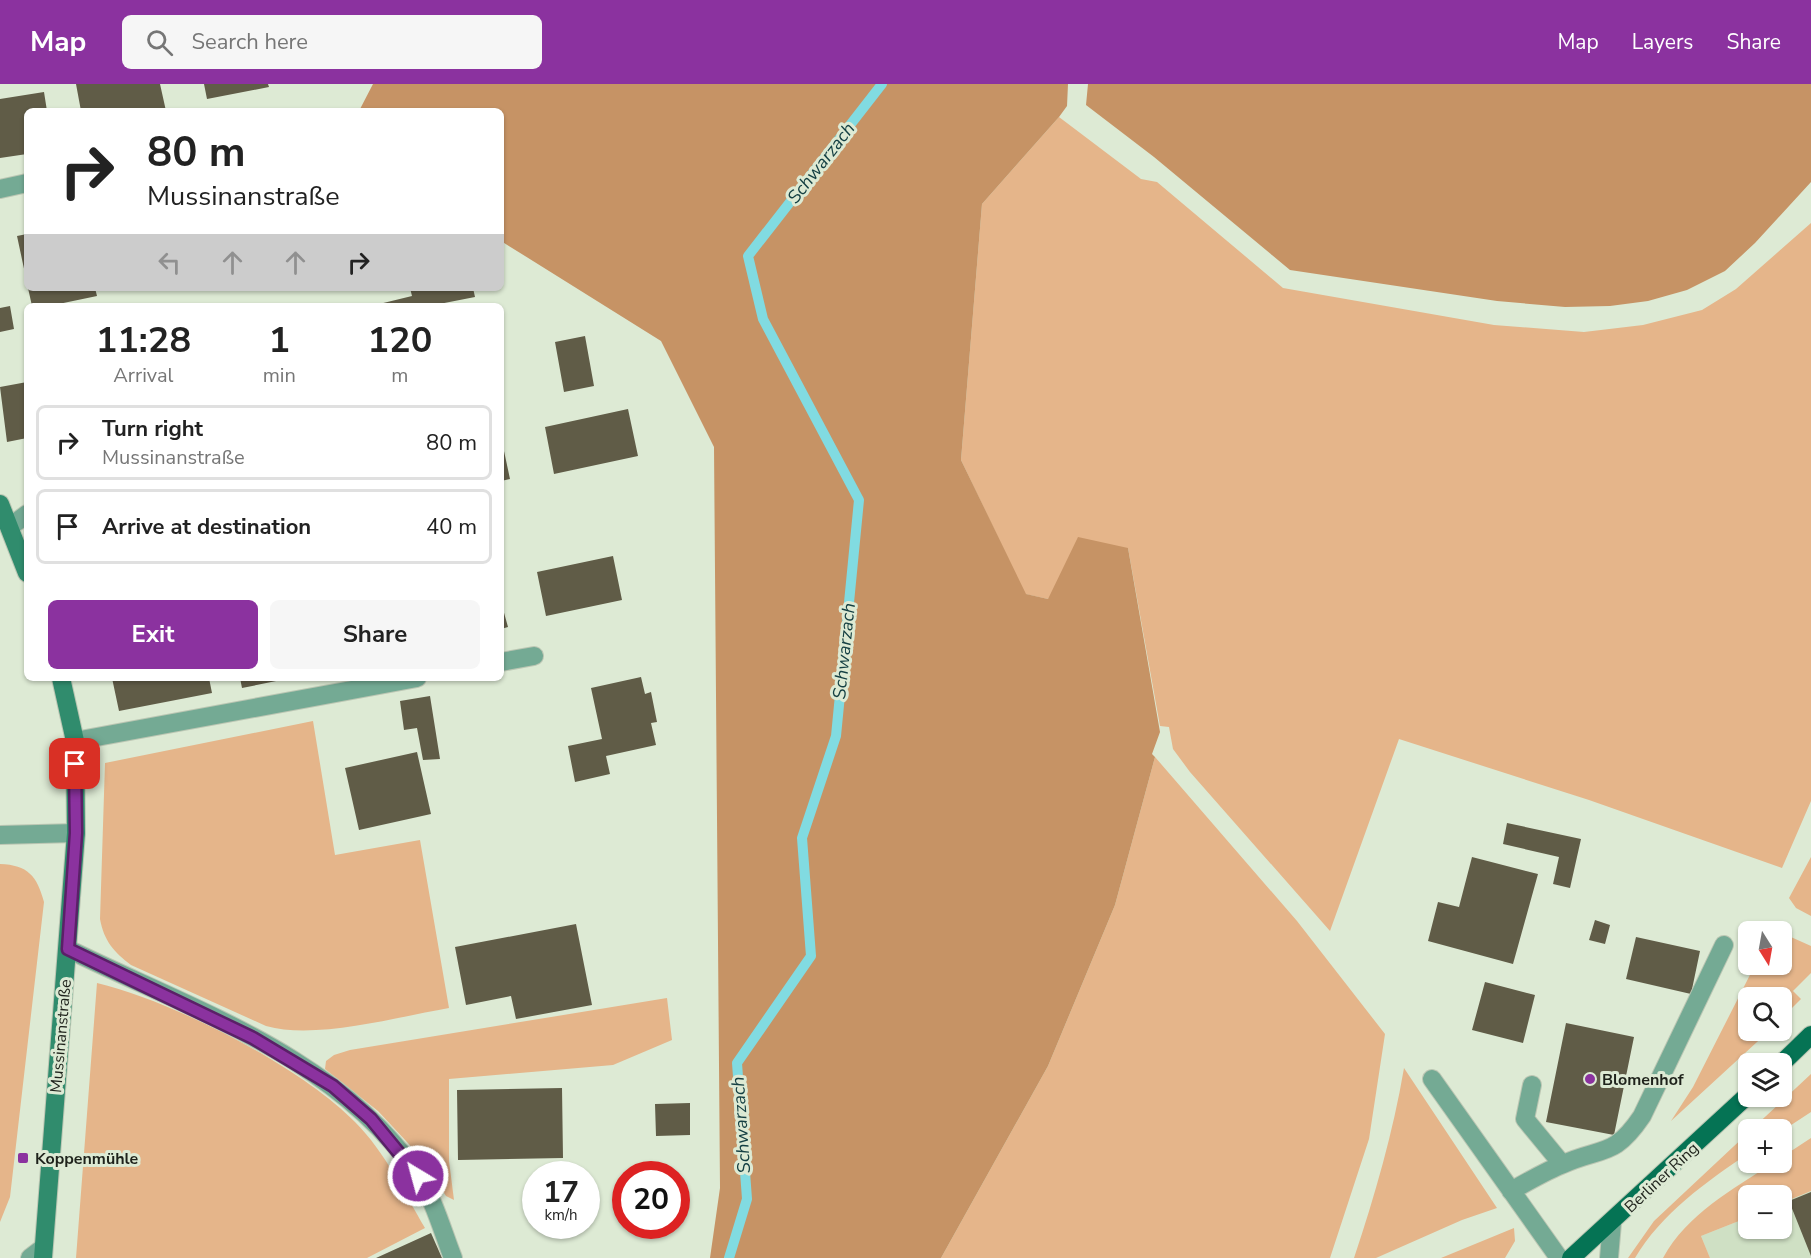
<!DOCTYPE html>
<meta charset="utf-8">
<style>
:root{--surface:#fff;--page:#f6f6f6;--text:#222;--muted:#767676;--line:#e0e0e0;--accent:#8b329f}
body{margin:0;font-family:"Nunito Sans",sans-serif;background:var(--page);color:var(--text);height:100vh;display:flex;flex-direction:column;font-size:22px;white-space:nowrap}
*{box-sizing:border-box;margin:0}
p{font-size:20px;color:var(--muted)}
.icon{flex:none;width:33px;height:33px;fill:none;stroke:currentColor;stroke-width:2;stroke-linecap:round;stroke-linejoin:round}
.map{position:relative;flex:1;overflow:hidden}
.sheet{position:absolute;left:24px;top:219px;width:480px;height:378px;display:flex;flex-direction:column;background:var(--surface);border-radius:9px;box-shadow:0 2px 4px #0004}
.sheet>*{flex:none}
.banner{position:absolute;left:24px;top:24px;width:480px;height:183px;border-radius:9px;box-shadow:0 2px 4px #0004;background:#fff;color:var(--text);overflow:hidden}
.needle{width:39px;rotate:169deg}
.controls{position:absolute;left:1738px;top:837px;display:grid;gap:12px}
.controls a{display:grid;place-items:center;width:54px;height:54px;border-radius:9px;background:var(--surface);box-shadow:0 2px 4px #0004;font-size:30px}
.speed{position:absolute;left:522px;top:1077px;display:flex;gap:12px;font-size:30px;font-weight:700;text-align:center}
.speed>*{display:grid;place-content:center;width:78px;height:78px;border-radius:50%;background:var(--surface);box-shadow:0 2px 4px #0004;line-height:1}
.speed small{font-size:15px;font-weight:400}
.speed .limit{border:9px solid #d22;background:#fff;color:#111}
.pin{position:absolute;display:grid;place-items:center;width:51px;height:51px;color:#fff;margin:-26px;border-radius:12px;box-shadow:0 3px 9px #0006}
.me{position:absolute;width:66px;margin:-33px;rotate:323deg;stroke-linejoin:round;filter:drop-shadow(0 0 4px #0008)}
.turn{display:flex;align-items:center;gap:21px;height:126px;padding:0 24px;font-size:27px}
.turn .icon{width:78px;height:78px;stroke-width:2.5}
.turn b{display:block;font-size:42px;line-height:51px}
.lanes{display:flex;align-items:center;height:57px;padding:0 24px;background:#0003;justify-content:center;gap:30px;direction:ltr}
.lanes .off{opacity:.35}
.eta{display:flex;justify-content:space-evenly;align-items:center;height:102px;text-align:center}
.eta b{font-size:36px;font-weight:700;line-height:42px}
.cta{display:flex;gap:12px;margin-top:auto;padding:12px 24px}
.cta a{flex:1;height:69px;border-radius:9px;background:var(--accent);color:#fff;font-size:24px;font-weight:700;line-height:69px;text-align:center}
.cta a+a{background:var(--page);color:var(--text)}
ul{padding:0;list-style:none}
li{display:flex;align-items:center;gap:18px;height:75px;margin:0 12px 9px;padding:0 12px;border:3px solid var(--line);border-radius:9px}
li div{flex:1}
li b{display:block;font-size:22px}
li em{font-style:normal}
header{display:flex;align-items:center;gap:36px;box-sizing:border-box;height:84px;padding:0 30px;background:var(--accent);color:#fff}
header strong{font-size:28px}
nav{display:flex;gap:33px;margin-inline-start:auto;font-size:21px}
.search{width:420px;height:54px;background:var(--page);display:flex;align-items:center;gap:15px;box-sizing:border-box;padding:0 21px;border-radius:9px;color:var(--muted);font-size:22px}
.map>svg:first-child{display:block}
.built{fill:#cfe0c4}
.green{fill:#e5b58a}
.forest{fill:#c69365}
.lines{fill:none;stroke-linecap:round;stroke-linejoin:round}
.stream{stroke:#81dbe1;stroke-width:10}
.building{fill:#605c47}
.lane-casing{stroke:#bbc6b3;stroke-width:20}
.street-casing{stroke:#bbc6b3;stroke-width:20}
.secondary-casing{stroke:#bbc6b3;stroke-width:20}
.primary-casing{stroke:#bbc6b3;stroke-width:20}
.lane{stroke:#74aa94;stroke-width:18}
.street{stroke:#74aa94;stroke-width:18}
.secondary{stroke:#308c6d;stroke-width:18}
.primary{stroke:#057354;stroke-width:18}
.route-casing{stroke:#5a2067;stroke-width:15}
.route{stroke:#8b329f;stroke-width:10}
.poi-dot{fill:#8b329f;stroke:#ddead4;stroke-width:2}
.labels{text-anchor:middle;stroke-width:6;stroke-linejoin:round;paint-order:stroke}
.street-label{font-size:16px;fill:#1e221b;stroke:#ddead4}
.poi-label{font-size:16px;font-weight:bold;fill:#1e221b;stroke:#ddead4;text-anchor:start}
.water-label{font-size:18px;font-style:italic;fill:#154043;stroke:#ddead4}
</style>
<header>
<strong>Map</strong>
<div class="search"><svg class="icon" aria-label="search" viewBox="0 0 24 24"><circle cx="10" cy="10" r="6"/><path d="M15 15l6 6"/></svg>Search here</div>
<nav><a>Map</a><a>Layers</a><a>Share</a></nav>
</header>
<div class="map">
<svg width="1811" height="1174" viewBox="0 0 1811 1174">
<rect width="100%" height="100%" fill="#ddead4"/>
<!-- built -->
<path class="built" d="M 1811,1107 L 1811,1174 L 1710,1174 L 1701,1152 L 1749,1133 L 1749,1144 L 1782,1144 L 1782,1119 Z"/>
<!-- green -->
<path class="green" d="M 1059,33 L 1141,95 L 1157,98 L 1283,204 L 1494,241 L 1584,248 L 1643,241 L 1702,226 L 1736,205 L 1811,139 L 1811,717 L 1782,784 L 1589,716 L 1399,655 L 1330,847 L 1190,688 L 1173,665 L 1169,643 L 1160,642 L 1128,464 L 1048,515 L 1025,510 L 961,376 L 982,120 Z
M 313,637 L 335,771 L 420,756 L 449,924 C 397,933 316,956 266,942 L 131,881 C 114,868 104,857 100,835 L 105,679 Z
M 1155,673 L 1297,837 L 1385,950 L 1369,1055 L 1330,1174 L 941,1174 L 1048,982 L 1115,821 Z
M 1811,773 L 1811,832 L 1796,824 L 1789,814 Z
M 0,780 C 28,781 37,792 44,818 L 10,1113 L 0,1138 Z
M 1782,849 L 1811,862 L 1811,889 L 1793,907 L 1801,915 L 1782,934 L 1782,914 L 1749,914 L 1749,946 L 1769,947 L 1671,1037 L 1693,1003 L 1755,881 L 1782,880 Z
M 97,899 C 173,917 300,982 355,1038 C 385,1068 404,1108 425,1144 L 367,1174 L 76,1174 Z
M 667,914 L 672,956 L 613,981 L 449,995 L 449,1077 L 454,1116 L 446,1112 L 420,1072 L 378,1027 L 325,985 L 326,977 L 334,971 L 350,966 Z
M 1404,984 L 1497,1124 L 1462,1136 L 1376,1174 L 1354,1174 C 1375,1111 1393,1049 1404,984 Z
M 1811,990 L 1811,1028 L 1782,1047 L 1752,1045 Z
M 1749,1048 L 1749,1069 C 1707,1097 1661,1130 1635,1174 L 1628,1174 L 1654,1137 Z
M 1811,1054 L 1811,1107 L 1782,1119 L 1782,1112 L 1749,1112 L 1749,1133 L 1701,1152 L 1710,1174 L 1663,1174 C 1687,1130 1733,1105 1773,1079 L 1782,1078 L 1782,1073 Z
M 1514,1144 L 1515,1157 L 1505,1174 L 1441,1174 Z"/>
<!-- forest -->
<path class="forest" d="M 373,0 L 1068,0 L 1067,22 L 1059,33 L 982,120 L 961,376 L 1026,510 L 1048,515 L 1078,453 L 1128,464 L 1160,648 L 1152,670 L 1155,673 L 1115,821 L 1048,982 L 941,1174 L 710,1174 L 720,1104 L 714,363 L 661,257 L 501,157 L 501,27 L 359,27 Z
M 1088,0 L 1811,0 L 1811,98 L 1755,159 L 1725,187 L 1687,206 L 1648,217 L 1610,222 L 1565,223 L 1497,217 L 1290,186 L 1154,73 L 1086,21 Z"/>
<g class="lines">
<!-- stream -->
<path class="stream" d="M 729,1174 L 747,1115 L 737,979 L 811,872 L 802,754 L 836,652 L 859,416 L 763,235 L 748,172 L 882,0"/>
</g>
<!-- building -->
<path class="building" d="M 76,0 L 160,0 L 166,27 L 81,27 Z
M 204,0 L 268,0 L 269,3 L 207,15 Z
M 44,8 L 47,27 L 27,27 L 27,70 L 0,74 L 0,15 Z
M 27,150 L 27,194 L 26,194 L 17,152 Z
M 28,204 L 95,204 L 97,212 L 49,222 L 32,222 Z
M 410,204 L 473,204 L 475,213 L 429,222 L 371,222 L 412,212 Z
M 10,222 L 14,245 L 0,248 L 0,224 Z
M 585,252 L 594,302 L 564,308 L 555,258 Z
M 27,298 L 27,354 L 7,358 L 0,303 Z
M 628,325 L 638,372 L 554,390 L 545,343 Z
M 501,353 L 510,395 L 501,397 Z
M 613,472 L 622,516 L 546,532 L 537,488 Z
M 501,518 L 508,543 L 501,545 Z
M 641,593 L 645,610 L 651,608 L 657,638 L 651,639 L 656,661 L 606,672 L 610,690 L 575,698 L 568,662 L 602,655 L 591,604 Z
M 112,594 L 209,594 L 212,609 L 119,627 Z
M 240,594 L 286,594 L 286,595 L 242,604 Z
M 430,612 L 440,675 L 423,676 L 417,644 L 404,646 L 400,617 Z
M 417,668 L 431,730 L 359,746 L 345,684 Z
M 1507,739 L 1581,755 L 1570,804 L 1553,800 L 1559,773 L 1503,760 Z
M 1472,773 L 1538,790 L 1513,880 L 1428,857 L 1438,818 L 1459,823 Z
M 1595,836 L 1610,841 L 1605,860 L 1589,856 Z
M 576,840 L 592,921 L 516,935 L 511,912 L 466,921 L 455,863 Z
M 1636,853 L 1700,867 L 1691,910 L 1626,895 Z
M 1485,898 L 1535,911 L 1523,959 L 1472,946 Z
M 1566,939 L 1634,953 L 1614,1051 L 1546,1038 Z
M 562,1004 L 563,1074 L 458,1076 L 457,1006 Z
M 690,1019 L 690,1051 L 656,1052 L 655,1020 Z
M 1811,1108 L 1811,1172 L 1789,1117 Z
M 431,1149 L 442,1174 L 376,1174 Z"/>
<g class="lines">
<defs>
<path id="lane" d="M 0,105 L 27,99
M 11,442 L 27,430
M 501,578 L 534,572
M 75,657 L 417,594
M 68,865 C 190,925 337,972 417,1090 C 434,1115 442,1146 453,1174
M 1432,995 L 1559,1174
M 1532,1001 L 1525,1035 L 1562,1080
M 1511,1107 C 1527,1098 1544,1088 1561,1081 C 1602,1062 1613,1075 1642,1032 L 1724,861"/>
<path id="street" d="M 0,751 L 76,749
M 30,1174 L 43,1164
M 1609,1174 L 1612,1139"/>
<path id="secondary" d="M 0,420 L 27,489
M 43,1174 L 76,749 L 75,657 L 61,594"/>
<path id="primary" d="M 1781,980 L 1811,951
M 1571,1174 L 1749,1010"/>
</defs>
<!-- lane casing -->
<use href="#lane" class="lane-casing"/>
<!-- street casing -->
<use href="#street" class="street-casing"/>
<!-- secondary casing -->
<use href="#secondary" class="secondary-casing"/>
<!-- primary casing -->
<use href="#primary" class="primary-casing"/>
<!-- lane -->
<use href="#lane" class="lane"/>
<!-- street -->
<use href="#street" class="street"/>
<!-- secondary -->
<use href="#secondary" class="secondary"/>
<!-- primary -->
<use href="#primary" class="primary"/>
</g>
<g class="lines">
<defs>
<path id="route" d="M 75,680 L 76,749 L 68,865 L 253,954 L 333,1002 L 371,1035 L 418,1092"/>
</defs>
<!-- route casing -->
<use href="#route" class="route-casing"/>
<!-- route -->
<use href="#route" class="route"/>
</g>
<!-- markers -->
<g class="poi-dot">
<circle cx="1590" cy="995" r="6"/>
<rect x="17" y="1068" width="12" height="12" rx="3"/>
</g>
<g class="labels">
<!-- street labels -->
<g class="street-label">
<text transform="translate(60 952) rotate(-85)" y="6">Mussinanstraße</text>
<text transform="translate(1661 1093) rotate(-43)" y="6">Berliner Ring</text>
</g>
<!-- poi labels -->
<g class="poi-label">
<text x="1602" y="1001">Blomenhof</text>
<text x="35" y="1080">Koppenmühle</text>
</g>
<!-- water labels -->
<g class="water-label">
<text transform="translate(821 79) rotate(-52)" y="6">Schwarzach</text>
<text transform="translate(844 567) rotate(-84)" y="6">Schwarzach</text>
<text transform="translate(741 1041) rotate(-94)" y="6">Schwarzach</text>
</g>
</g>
</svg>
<div class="controls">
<a><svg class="needle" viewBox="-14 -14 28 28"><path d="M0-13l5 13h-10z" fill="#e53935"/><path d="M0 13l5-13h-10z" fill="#767676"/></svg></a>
<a><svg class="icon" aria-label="search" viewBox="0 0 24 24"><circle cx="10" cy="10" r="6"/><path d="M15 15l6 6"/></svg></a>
<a><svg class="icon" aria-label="layers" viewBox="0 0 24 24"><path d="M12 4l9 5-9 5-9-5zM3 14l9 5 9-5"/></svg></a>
<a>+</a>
<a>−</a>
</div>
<div class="speed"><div>17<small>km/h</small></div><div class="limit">20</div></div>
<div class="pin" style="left:75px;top:680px;background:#d93025"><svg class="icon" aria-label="arrive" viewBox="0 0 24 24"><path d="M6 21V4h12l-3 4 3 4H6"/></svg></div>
<svg class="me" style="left:418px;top:1092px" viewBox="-20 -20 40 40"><circle r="17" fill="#8b329f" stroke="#fff" stroke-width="3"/><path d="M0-11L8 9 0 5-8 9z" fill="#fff"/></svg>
<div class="banner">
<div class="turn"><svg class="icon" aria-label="right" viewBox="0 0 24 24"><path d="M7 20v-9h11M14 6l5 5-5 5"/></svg><div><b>80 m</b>Mussinanstraße</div></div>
<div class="lanes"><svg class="icon off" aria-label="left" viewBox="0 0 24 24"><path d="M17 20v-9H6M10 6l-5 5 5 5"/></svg><svg class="icon off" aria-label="ahead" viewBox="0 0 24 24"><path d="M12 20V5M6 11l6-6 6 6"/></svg><svg class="icon off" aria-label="ahead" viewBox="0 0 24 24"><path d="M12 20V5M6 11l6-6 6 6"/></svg><svg class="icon" aria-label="right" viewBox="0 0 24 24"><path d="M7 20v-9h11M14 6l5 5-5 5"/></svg></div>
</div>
<section class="sheet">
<div class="eta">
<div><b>11:28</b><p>Arrival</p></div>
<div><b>1</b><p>min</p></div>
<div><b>120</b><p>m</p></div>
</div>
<ul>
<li><svg class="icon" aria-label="right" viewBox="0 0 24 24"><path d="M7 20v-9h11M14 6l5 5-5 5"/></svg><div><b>Turn right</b><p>Mussinanstraße</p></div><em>80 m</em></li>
<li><svg class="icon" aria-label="arrive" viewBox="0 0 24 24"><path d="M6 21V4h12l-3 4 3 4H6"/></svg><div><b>Arrive at destination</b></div><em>40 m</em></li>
</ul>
<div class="cta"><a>Exit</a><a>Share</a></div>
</section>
</div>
